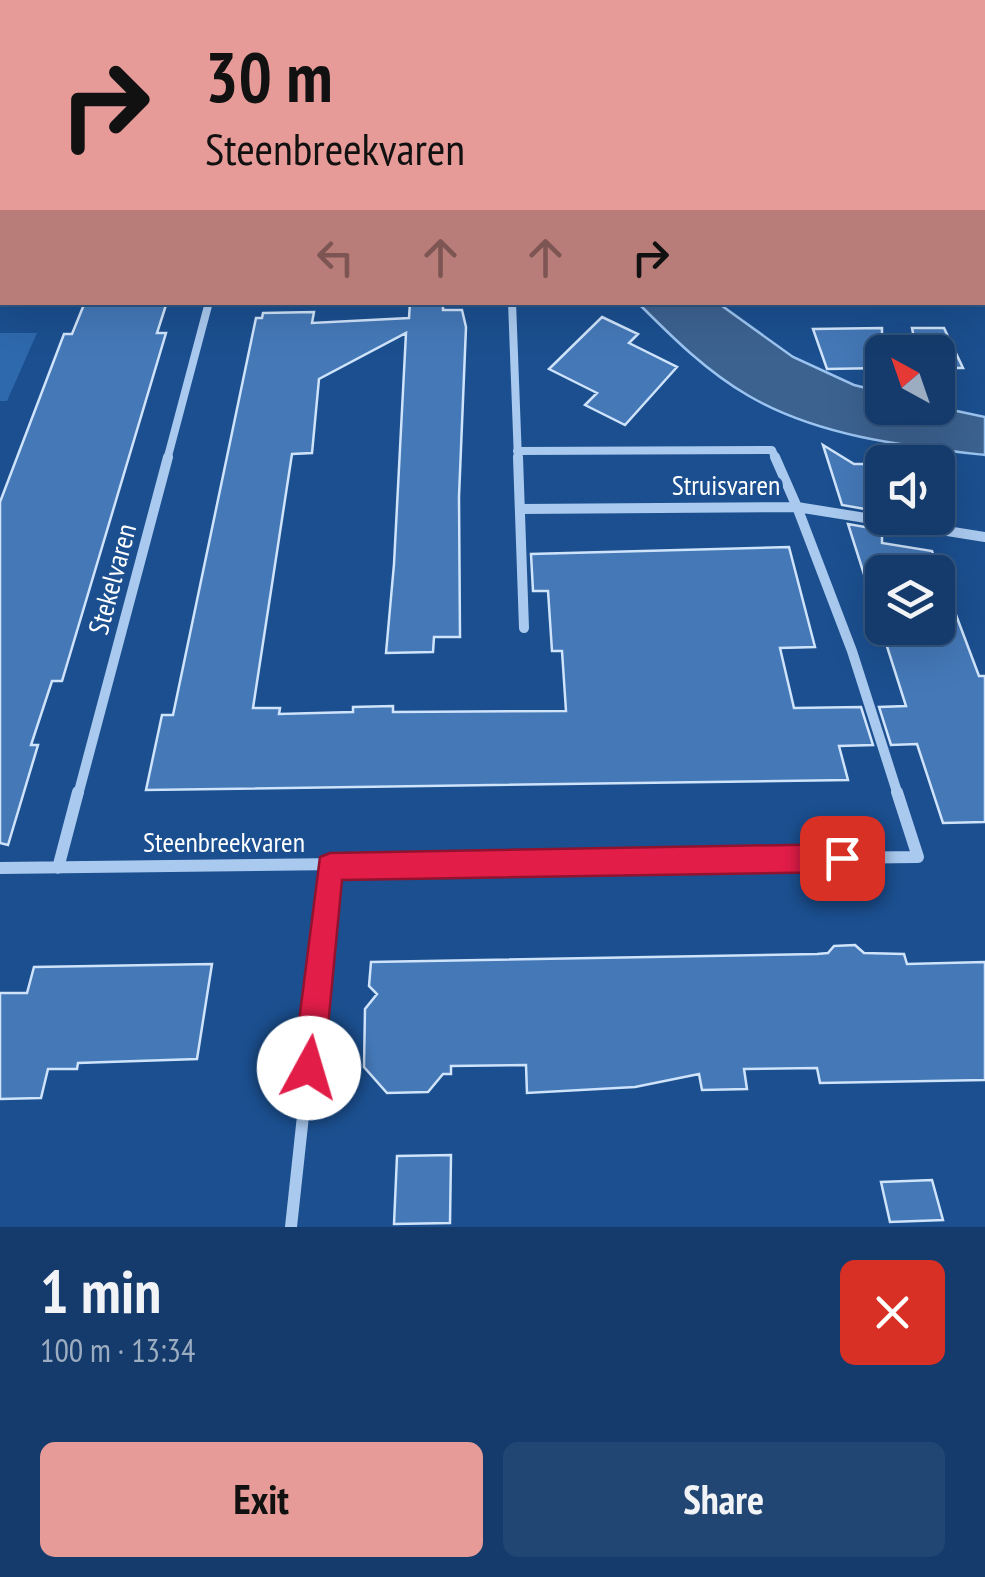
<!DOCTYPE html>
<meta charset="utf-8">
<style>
:root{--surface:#143b6b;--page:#214673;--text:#f1f3f6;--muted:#9dadc1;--line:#33557e;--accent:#e69b98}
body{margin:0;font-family:"PT Sans Narrow",sans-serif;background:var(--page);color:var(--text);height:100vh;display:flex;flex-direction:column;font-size:38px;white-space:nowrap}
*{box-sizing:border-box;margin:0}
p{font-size:32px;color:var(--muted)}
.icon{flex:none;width:55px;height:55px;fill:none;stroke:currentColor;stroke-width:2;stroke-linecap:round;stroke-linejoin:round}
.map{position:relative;height:1227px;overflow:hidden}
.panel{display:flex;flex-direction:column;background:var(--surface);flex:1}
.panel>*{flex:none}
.guide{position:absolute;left:0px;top:0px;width:985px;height:305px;box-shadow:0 10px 40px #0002,0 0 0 2px var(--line);background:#e69b98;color:#111;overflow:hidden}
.needle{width:65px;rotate:320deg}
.buttons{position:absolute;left:865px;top:335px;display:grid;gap:20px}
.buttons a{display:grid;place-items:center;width:90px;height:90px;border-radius:15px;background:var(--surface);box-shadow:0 10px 40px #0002,0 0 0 2px var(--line);font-size:50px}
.pin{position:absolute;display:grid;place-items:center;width:85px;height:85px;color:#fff;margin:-42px;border-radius:20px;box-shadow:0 5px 15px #0006}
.me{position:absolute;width:110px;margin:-55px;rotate:6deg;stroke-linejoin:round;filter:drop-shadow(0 0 8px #0008)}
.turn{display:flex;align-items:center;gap:35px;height:210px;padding:0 40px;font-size:45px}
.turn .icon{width:130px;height:130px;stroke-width:2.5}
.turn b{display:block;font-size:70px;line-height:85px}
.lanes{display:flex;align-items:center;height:95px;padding:0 40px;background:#0003;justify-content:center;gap:50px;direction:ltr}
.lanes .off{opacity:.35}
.round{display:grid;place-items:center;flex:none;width:105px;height:105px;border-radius:15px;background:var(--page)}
.head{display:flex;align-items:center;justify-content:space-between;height:170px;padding:0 40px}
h1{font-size:60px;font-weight:800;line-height:75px}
.button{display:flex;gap:20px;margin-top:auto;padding:20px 40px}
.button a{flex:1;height:115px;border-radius:15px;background:var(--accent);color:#111;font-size:40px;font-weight:800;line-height:115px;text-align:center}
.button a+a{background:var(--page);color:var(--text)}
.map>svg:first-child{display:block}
.green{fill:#2e69ad}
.water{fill:#3c6290;stroke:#9cc4f0;stroke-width:2.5}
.building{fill:#4478b7;stroke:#cfe3fa;stroke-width:2.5;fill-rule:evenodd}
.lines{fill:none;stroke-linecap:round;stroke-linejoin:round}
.minor-far3{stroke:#a9c9ee;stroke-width:6}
.minor-far2{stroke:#a9c9ee;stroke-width:8}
.minor-far1{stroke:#a9c9ee;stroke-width:10}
.minor{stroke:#a9c9ee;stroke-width:12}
.tertiary{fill:#a9c9ee;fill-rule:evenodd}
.route{fill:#e11d48;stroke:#92132f;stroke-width:2.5}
.labels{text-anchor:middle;stroke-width:8;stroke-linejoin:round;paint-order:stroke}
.street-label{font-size:28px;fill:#fff;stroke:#1b4f8f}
</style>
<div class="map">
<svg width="985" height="1227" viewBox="0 0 985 1227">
<rect width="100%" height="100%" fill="#1b4f8f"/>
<!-- green -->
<path class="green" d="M 0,333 L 37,333 L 7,401 L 0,401 Z"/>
<!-- water -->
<path class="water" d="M 638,303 L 718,303 L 793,357 L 854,385 L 882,392 L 882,408 L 938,407 L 985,417 L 985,455 C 906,446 820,437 749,396 C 707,372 672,337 638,303 Z"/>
<!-- building -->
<path class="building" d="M 85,302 L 167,302 L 157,333 L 166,333 L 62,681 L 52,681 L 31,745 L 38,745 L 8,845 L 0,843 L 0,502 L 64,334 L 72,334 Z
M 410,302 L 443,302 L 443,310 L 462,310 L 466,327 L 459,497 L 460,637 L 434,637 L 433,652 L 386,653 L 394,564 L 406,333 L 319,379 L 312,453 L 292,454 L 253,708 L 280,708 L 279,714 L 353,712 L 353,707 L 393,706 L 393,712 L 566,711 L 562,651 L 552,651 L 548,591 L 533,591 L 531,554 L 789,547 L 815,647 L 780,648 L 794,708 L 861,707 L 873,745 L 839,746 L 848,780 L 146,790 L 162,715 L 173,715 L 256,318 L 262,318 L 263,313 L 314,312 L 312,323 L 409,318 Z
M 602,317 L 638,334 L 629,343 L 677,367 L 625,425 L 585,405 L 597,393 L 549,369 Z
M 882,328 L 882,368 L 827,369 L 813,329 Z
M 912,328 L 944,328 L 963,368 L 938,368 L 938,352 L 917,352 Z
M 823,445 L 854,464 L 882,464 L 882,512 L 842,505 Z
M 848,524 L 882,530 L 882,543 L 932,551 L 979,676 L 985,676 L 985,822 L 943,823 L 917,744 L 891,745 L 879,707 L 906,706 ZM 882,572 L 938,572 L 938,628 L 882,628 Z
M 855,945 L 864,953 L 904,954 L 907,964 L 985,962 L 985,1080 L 820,1083 L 817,1068 L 744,1069 L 747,1089 L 702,1090 L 699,1074 L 635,1087 L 527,1093 L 526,1065 L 451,1066 L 451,1074 L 443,1074 L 428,1092 L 387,1093 L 364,1067 L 365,1009 L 377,994 L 369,986 L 371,962 L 817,954 L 828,953 L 834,946 Z
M 212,964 L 197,1059 L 78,1063 L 77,1069 L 48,1069 L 41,1098 L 0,1099 L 0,993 L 27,993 L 34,967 Z
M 451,1155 L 450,1223 L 394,1224 L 397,1156 Z
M 932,1180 L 943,1220 L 890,1222 L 881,1182 Z"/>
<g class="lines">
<!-- minor-far3 -->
<path class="minor-far3" d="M 581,2 L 630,2"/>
<!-- minor-far2 -->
<path class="minor-far2" d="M 0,273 L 2,268
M 512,302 L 518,460
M 752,302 L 961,302
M 517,451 L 772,450 L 776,460
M 167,460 L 209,302"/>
<!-- minor-far1 -->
<path class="minor-far1" d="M 518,457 L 524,628
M 797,507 L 985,537
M 797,507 L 852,651 L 898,795
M 520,509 L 797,507 L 775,457
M 78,795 L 168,457"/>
<!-- minor -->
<path class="minor" d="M 0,868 L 918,857 L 897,792
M 58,868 L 78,792
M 291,1227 L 330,866"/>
<!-- tertiary -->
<path class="tertiary" d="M 926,0 L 936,0 L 938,2 L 928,2 Z
M 982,70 L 985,71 L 985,79 L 982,78 Z
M 982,152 L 985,152 L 985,158 L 982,158 Z
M 0,163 L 2,163 L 2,169 L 0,169 Z"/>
</g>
<!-- route -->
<path class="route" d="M 842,844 L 852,848 L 856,858 L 852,868 L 842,872 L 342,880 L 324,1068 L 320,1079 L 309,1084 L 298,1079 L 293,1068 L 320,857 L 330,853 Z"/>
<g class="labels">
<!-- street labels -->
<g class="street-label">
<text x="726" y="495">Struisvaren</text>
<text transform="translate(112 579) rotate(-75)" y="10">Stekelvaren</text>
<text x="224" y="852">Steenbreekvaren</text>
</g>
</g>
</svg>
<div class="buttons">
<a><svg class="needle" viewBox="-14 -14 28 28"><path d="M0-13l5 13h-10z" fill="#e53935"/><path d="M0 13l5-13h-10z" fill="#9dadc1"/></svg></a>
<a><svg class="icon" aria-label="sound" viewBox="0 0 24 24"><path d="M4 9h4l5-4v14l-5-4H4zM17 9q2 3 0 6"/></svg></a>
<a><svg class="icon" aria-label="layers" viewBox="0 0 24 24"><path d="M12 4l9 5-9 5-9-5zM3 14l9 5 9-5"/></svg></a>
</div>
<div class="pin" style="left:842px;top:858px;background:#d93025"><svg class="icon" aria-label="arrive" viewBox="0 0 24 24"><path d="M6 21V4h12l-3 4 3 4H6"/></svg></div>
<svg class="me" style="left:309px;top:1068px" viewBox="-20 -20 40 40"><circle r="19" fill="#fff"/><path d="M0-13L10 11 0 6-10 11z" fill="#e11d48"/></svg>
<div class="guide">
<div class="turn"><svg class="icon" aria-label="right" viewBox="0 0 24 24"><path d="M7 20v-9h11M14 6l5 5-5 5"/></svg><div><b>30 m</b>Steenbreekvaren</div></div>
<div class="lanes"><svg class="icon off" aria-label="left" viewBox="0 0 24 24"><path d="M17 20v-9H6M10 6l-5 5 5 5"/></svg><svg class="icon off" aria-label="ahead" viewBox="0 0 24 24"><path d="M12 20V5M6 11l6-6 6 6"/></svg><svg class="icon off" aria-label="ahead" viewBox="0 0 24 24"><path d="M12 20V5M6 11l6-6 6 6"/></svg><svg class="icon" aria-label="right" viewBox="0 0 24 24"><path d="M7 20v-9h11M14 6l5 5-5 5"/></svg></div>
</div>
</div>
<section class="panel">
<div class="head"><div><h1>1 min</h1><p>100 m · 13:34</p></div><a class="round" style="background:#d93025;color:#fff"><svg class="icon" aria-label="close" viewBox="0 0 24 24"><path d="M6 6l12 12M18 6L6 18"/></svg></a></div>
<div class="button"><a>Exit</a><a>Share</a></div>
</section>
